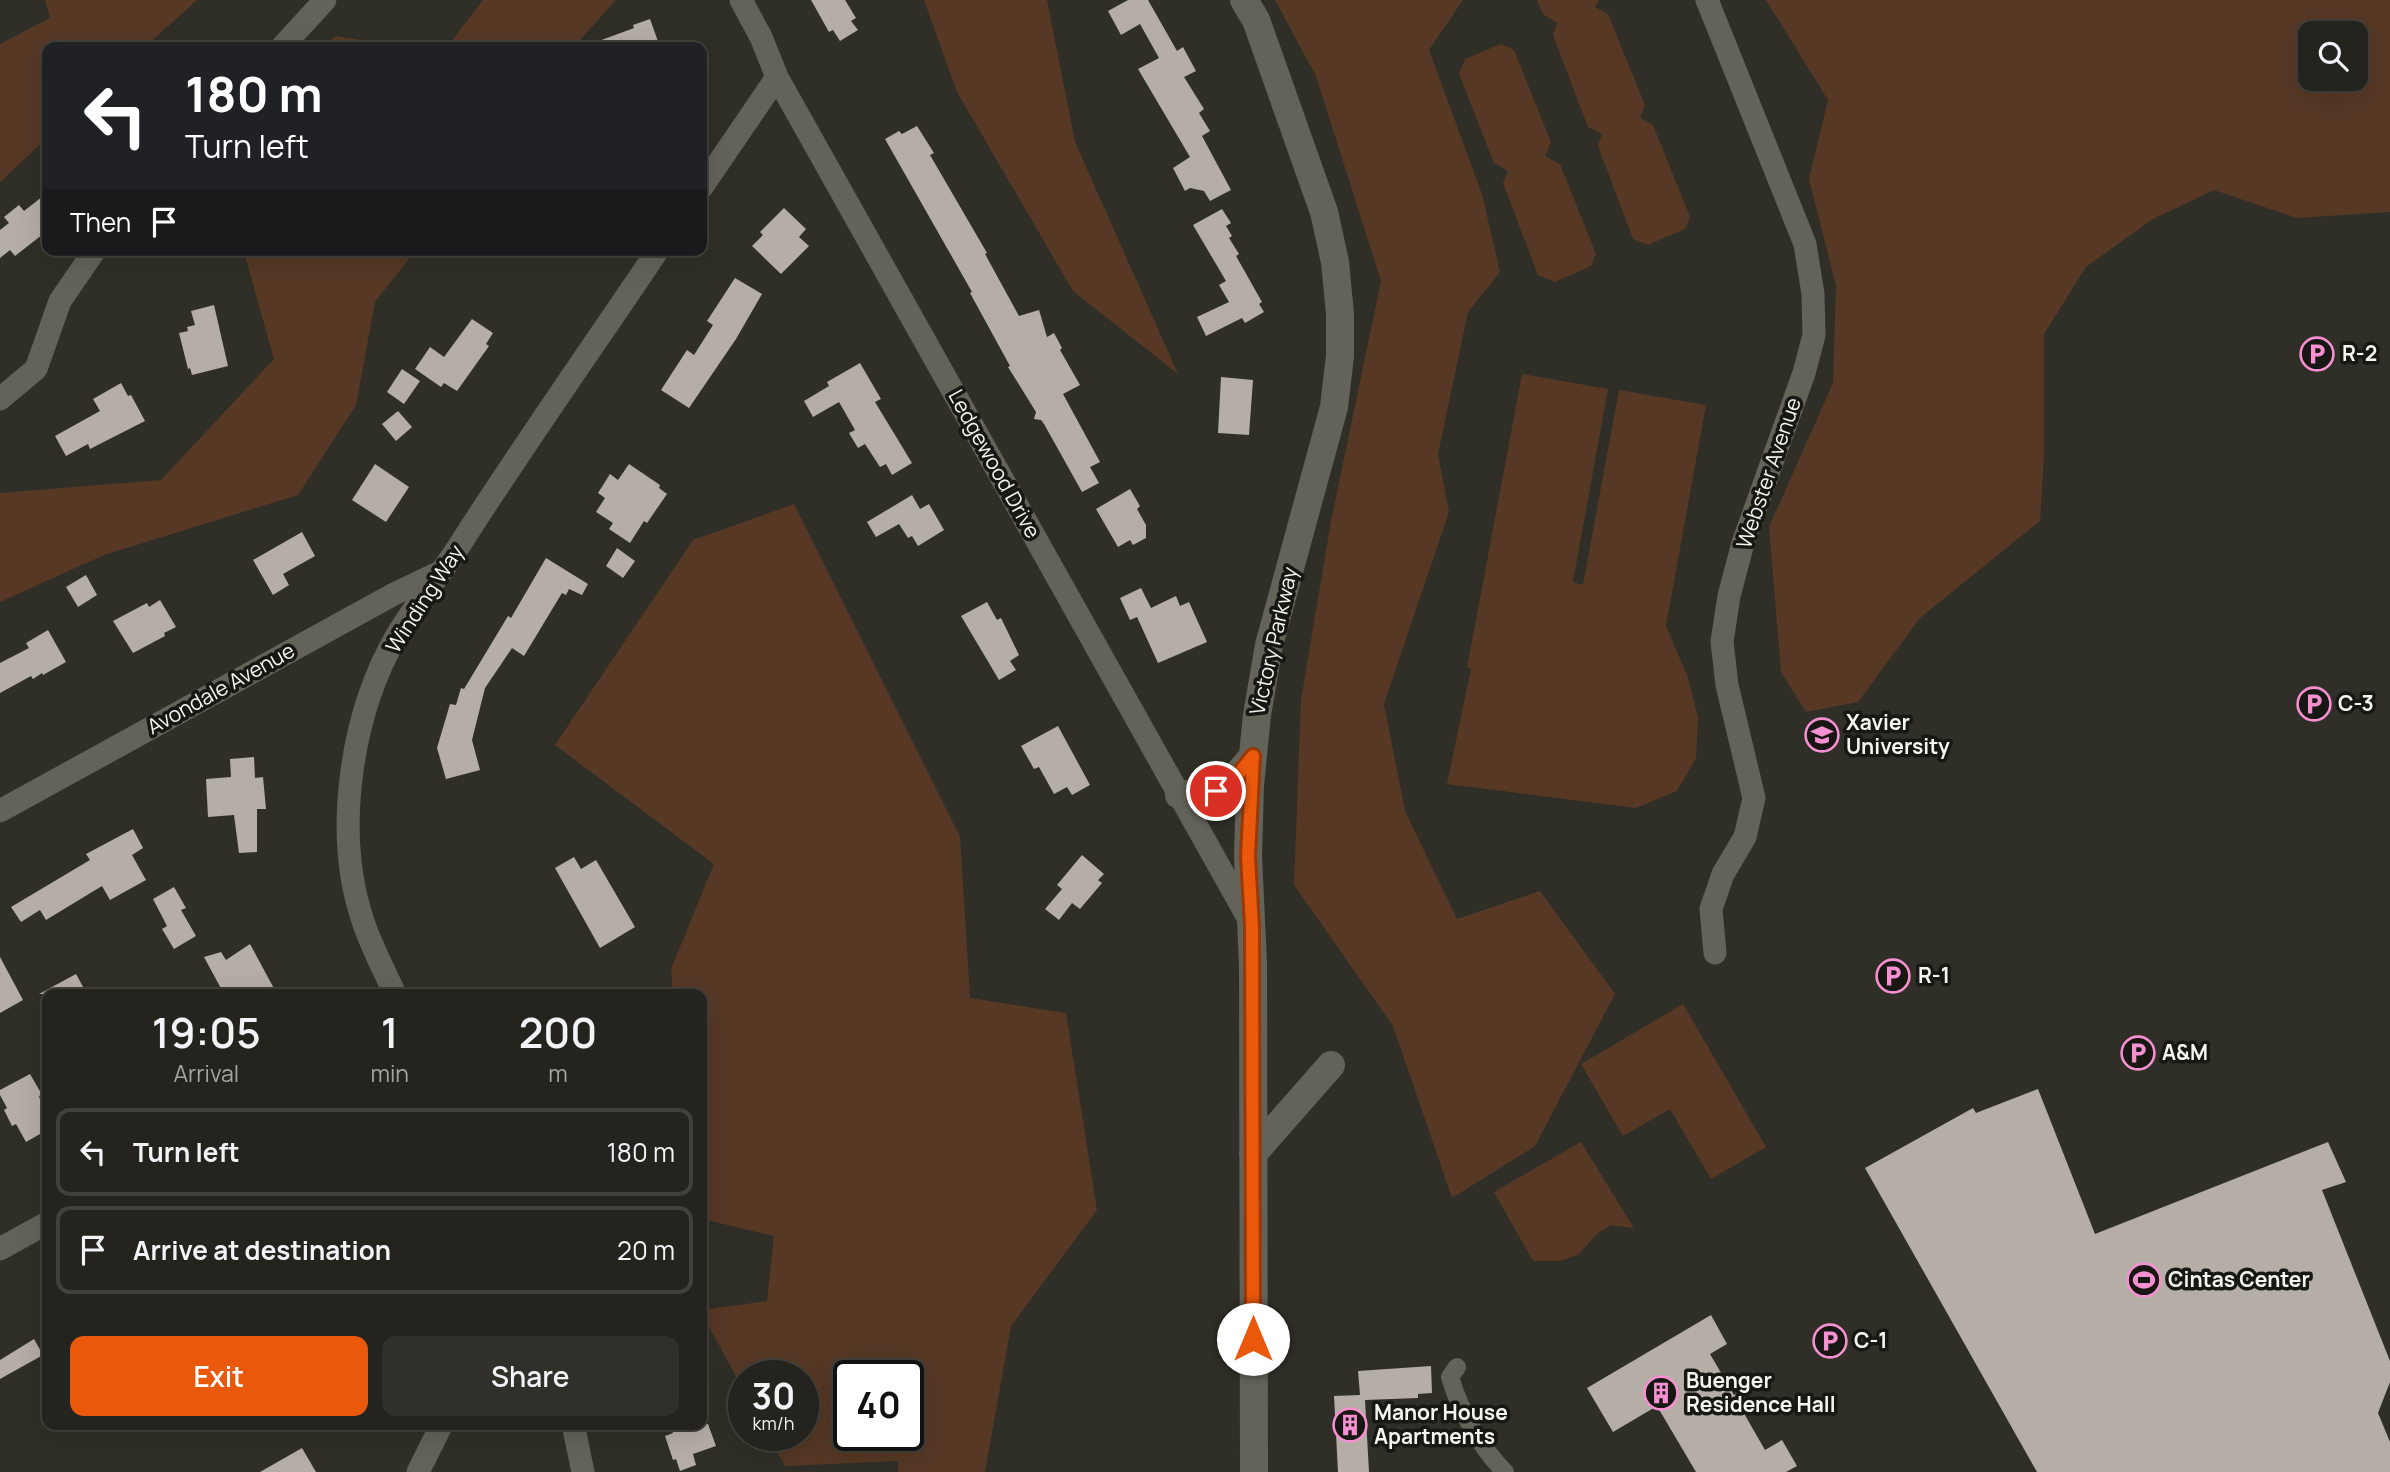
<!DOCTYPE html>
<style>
:root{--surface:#24231d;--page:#302f2a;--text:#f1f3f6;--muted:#a3a4a4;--line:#41403b;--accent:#ea580c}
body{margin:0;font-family:Manrope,sans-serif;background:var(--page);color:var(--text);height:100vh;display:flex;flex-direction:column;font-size:26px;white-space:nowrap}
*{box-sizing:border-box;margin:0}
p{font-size:23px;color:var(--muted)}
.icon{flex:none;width:38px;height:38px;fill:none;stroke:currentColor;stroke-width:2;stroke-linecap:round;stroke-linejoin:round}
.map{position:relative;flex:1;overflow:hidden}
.drawer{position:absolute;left:42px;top:989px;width:665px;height:441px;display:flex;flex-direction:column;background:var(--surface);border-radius:14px;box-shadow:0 7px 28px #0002,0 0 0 2px var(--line)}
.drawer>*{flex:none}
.hud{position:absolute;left:42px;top:42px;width:665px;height:214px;border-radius:14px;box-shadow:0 7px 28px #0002,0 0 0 2px var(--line);background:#202124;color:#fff;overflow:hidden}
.buttons{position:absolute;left:2298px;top:21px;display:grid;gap:14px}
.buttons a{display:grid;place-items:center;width:70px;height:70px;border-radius:14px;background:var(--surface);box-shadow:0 7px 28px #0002,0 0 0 2px var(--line);font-size:35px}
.speed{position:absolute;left:728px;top:1360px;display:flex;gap:14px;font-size:35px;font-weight:700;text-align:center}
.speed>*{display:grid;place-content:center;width:91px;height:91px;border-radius:50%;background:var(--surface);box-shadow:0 7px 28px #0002,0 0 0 2px var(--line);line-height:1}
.speed small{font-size:18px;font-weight:400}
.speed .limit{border:4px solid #111;border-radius:10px;background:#fff;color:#111}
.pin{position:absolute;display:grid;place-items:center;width:60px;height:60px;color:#fff;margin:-30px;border:4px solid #fff;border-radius:50%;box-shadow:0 2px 7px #0007}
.me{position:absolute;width:77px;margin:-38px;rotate:0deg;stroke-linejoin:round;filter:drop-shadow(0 0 5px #0008)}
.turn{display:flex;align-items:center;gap:24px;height:147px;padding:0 28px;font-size:32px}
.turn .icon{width:91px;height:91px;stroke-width:2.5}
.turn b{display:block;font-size:49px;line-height:60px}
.then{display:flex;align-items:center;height:66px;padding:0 28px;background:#0003;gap:14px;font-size:26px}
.eta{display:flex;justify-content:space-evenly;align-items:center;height:119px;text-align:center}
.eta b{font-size:42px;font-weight:600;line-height:49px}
.button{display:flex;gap:14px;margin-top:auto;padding:14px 28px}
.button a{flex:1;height:80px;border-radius:14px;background:var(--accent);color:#fff;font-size:28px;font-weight:600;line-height:80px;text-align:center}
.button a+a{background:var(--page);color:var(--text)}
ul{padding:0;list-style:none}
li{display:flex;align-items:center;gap:21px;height:88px;margin:0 14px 10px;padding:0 14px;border:4px solid var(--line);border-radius:14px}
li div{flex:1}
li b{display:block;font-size:26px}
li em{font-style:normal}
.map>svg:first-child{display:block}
.green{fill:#563825;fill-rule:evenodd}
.building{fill:#b4aea6}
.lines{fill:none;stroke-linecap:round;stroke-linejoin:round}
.pedestrian{stroke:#64635a;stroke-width:18}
.minor{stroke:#64635a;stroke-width:23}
.tertiary{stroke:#64635a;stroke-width:28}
.route-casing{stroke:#983908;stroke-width:18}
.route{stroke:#ea580c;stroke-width:12}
.labels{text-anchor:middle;stroke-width:7;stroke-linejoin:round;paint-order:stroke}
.poi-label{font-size:21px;font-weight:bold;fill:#f5f5f0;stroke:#171713;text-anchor:start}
.street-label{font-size:21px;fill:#f5f5f0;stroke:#171713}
</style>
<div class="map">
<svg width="2390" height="1472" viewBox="0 0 2390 1472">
<rect width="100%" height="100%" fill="#302f27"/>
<!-- green -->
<path class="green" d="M 45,0 L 197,0 L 145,47 L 47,47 L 47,138 L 0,182 L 0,44 L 50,18 Z
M 483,0 L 616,0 L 574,47 L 447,47 Z
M 924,0 L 1047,0 L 1075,142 L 1178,374 L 1073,291 L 957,92 Z
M 1275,0 L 1463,0 L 1429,50 L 1482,194 L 1500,272 L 1468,312 L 1438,454 L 1449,512 L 1384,704 L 1405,811 L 1457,919 L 1540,891 L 1615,994 L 1535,1146 L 1452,1198 L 1393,1026 L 1294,885 L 1301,700 L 1331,521 L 1381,281 L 1316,76 Z
M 1537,0 L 1599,0 L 1595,7 L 1608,14 L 1645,105 L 1640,118 L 1653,125 L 1690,217 L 1685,229 L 1648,245 L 1633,239 L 1598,146 L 1602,134 L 1588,127 L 1553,35 L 1557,23 L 1543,14 Z
M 1766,0 L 2390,0 L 2390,212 L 2297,218 L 2214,190 L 2153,219 L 2086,267 L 2044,334 L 2044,456 L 2040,521 L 1920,618 L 1858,702 L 1806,712 L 1781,672 L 1769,527 L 1833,383 L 1836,286 L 1809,179 L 1828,100 ZM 2310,33 L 2356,33 L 2356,79 L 2310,79 Z
M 335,36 L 410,47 L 324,47 Z
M 1501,44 L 1514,50 L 1551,142 L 1545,156 L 1560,164 L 1596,254 L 1591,266 L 1555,282 L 1538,275 L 1503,183 L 1508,171 L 1494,163 L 1459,74 L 1465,59 Z
M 240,250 L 416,250 L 375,302 L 356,405 L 298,495 L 104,555 L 0,602 L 0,493 L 161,480 L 274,359 L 244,252 Z
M 1522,374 L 1608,389 L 1573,582 L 1583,585 L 1619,390 L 1706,405 L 1666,626 L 1687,675 L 1698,717 L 1696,758 L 1677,791 L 1636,808 L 1447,784 L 1471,669 L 1467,668 Z
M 794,504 L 960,837 L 970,998 L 1066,1013 L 1097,1210 L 1011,1326 L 985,1472 L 898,1472 L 898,1461 L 785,1466 L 768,1435 L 803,1435 L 803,1376 L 744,1376 L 744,1391 L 702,1314 L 702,1310 L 767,1301 L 774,1236 L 702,1219 L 702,994 L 673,994 L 671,969 L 714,864 L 555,745 L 693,540 ZM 849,1376 L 908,1376 L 908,1435 L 849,1435 Z
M 1683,1004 L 1766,1147 L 1711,1179 L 1670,1109 L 1623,1136 L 1581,1064 Z
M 1581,1142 L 1634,1228 L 1611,1225 L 1597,1234 L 1579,1254 L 1560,1261 L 1533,1261 L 1494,1192 Z"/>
<!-- building -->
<path class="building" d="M 811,0 L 845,0 L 856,18 L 851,21 L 858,30 L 840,41 L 833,30 L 829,32 Z
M 1128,0 L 1148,0 L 1177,51 L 1183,47 L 1196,71 L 1184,77 L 1204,109 L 1199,113 L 1210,131 L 1202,136 L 1231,190 L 1210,201 L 1204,191 L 1190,188 L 1185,191 L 1173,168 L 1190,157 L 1138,69 L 1159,58 L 1140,24 L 1121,35 L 1108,11 Z
M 650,19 L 660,47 L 588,47 L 588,45 L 634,28 L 633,25 Z
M 917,126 L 934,153 L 930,155 L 987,253 L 985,254 L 1019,316 L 1039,310 L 1047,337 L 1054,333 L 1062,348 L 1060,350 L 1080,385 L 1063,394 L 1100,462 L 1090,467 L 1099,483 L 1082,492 L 1044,424 L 1041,420 L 1034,419 L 1036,412 L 1008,367 L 1010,366 L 970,293 L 972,292 L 885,139 L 899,131 L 902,134 Z
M 47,193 L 47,231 L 15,256 L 10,250 L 0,258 L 0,230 L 9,223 L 4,217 L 19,205 L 24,211 Z
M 784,208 L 806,229 L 799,237 L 809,246 L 781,274 L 752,246 L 763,235 L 760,232 Z
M 1222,209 L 1231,223 L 1226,226 L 1232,236 L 1229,238 L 1239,254 L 1236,256 L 1262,302 L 1259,304 L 1264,312 L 1245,323 L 1242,318 L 1206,336 L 1197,317 L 1229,302 L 1219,285 L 1226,281 L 1193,225 Z
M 735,278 L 762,294 L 736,339 L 689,408 L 661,390 L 687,350 L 694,355 L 713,325 L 707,321 Z
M 214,305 L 228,366 L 192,375 L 190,368 L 188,369 L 179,333 L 188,331 L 187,327 L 195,325 L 191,311 Z
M 472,319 L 493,333 L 486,344 L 489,346 L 457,391 L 444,383 L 441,387 L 415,369 L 430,347 L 444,357 Z
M 860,363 L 881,399 L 875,402 L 912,463 L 892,475 L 886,464 L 880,467 L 865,444 L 858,448 L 849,433 L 855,430 L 839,402 L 813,417 L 804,401 L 829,386 L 827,382 Z
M 402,369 L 420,381 L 404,404 L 387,392 Z
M 1221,377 L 1253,380 L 1249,435 L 1218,433 Z
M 121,383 L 128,396 L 131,395 L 145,421 L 90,449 L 88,444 L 66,456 L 55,436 L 100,411 L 93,399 Z
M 398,411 L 412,427 L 396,441 L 382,424 Z
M 375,464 L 409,487 L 386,522 L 352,500 Z
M 629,464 L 660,485 L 659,488 L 667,494 L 647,523 L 644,521 L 630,543 L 609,529 L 613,523 L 596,512 L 605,498 L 598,493 L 610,474 L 618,480 Z
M 1130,489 L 1140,506 L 1137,509 L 1146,525 L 1146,538 L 1133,545 L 1130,540 L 1118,547 L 1096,509 Z
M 912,495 L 920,509 L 929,504 L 944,530 L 918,546 L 912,536 L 908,538 L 899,524 L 876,537 L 867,522 Z
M 302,532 L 315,556 L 283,574 L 289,585 L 273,595 L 253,560 Z
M 617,548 L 635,561 L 623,578 L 606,566 Z
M 546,558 L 588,584 L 582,595 L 569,589 L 566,595 L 562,593 L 524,656 L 512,648 L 485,688 L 472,740 L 480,770 L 446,779 L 437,748 L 450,704 L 456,705 L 461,688 L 464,689 L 508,616 L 511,618 Z
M 86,575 L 97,595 L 78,607 L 66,587 Z
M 1141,588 L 1151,608 L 1176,596 L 1180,606 L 1189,602 L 1207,642 L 1158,663 L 1137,617 L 1130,620 L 1120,598 Z
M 160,600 L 176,627 L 164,633 L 165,636 L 133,653 L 113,621 L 147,603 L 149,607 Z
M 987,602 L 997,620 L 1001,618 L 1019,655 L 1010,661 L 1016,670 L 999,680 L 961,616 Z
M 48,630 L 66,662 L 43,675 L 42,673 L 33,679 L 31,676 L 0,693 L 0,663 L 29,648 L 26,643 Z
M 1058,726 L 1090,785 L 1072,795 L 1067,787 L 1054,794 L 1039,767 L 1034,769 L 1021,746 Z
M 254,757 L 255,778 L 263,777 L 266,809 L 257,809 L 257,852 L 239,853 L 234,815 L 208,817 L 206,779 L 231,777 L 230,759 Z
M 133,829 L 143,848 L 132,855 L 146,880 L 110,900 L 102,886 L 46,920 L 40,910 L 21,922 L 11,907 L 90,860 L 86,854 Z
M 1082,855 L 1104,874 L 1098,880 L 1102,883 L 1080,909 L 1072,903 L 1059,920 L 1045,909 L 1062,889 L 1057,885 Z
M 574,857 L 581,869 L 596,860 L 635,927 L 600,948 L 555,868 Z
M 174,887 L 186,908 L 181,910 L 196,936 L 174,949 L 162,929 L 167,926 L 153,899 Z
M 250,944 L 277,994 L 224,994 L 204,957 L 221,952 L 226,960 Z
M 0,957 L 23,1000 L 0,1013 Z
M 76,974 L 87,994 L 39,994 Z
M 30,1074 L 41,1093 L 39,1097 L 47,1111 L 47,1130 L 26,1142 L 16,1124 L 12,1126 L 4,1110 L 7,1108 L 0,1095 L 0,1090 Z
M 2038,1089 L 2095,1234 L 2328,1142 L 2346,1182 L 2322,1190 L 2390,1361 L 2390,1382 L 2378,1413 L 2390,1442 L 2390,1472 L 2037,1472 L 1865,1168 L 1973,1108 L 1976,1113 Z
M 1711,1315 L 1727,1344 L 1710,1354 L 1734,1395 L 1741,1390 L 1750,1406 L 1742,1410 L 1765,1450 L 1782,1440 L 1797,1466 L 1786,1472 L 1696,1472 L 1657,1406 L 1613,1432 L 1587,1388 Z
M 34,1339 L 43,1355 L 0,1379 L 0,1360 Z
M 1431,1366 L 1432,1393 L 1418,1394 L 1418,1398 L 1365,1400 L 1369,1472 L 1338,1472 L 1334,1396 L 1360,1395 L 1358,1371 Z
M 670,1424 L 708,1424 L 716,1446 L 693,1454 L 696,1465 L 680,1471 L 676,1459 L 673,1460 L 665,1436 L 673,1433 Z
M 302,1448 L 316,1472 L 260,1472 Z"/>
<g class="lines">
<!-- pedestrian -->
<path class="pedestrian" d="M 1457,1367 L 1450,1377 C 1460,1411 1480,1447 1505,1472"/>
<!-- minor -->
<path class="minor" d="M 741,0 L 761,37 L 777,77 L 1251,923
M 1707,0 L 1805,244 L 1813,294 L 1814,335 L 1804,373 L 1743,543 L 1729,596 L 1722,642 L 1727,685 L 1754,798 L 1745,837 L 1723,874 L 1711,909 L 1715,953
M 282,47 L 325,0
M 702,187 L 777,77
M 0,399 L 36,369 L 60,301 L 95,250
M 0,811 L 394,594 L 440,572
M 395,994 C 384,970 371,946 363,921 C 333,833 351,714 397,635 C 418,600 445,570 466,535 C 528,439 594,345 658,250
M 0,1249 L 47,1223
M 573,1424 L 583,1472
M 418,1472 L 442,1424"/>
<!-- tertiary -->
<path class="tertiary" d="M 1244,0 L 1256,20 L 1324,212 L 1335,262 L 1340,314 L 1340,356 L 1334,407 L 1269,645 L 1257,715 L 1250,785 L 1248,856 L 1253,964 L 1254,1472
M 1179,795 C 1221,790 1226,790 1253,756
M 1253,1154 L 1331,1065"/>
</g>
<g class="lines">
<defs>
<path id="route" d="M 1216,791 L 1236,777 L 1253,756 L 1248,856 L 1252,926 L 1253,1339"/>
</defs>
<!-- route casing -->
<use href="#route" class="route-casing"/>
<!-- route -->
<use href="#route" class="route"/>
</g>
<!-- icons -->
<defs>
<symbol id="parking-ring" viewBox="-11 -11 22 22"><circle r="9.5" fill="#171713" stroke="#f690d1" stroke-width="1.5"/><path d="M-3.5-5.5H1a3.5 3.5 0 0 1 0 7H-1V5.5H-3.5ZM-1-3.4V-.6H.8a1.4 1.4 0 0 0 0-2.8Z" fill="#f690d1"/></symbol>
<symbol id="university-ring" viewBox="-11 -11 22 22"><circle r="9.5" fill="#171713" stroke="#f690d1" stroke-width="1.5"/><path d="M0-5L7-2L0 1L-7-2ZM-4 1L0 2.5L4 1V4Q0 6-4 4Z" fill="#f690d1"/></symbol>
<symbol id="stadium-ring" viewBox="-11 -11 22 22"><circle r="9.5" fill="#171713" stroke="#f690d1" stroke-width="1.5"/><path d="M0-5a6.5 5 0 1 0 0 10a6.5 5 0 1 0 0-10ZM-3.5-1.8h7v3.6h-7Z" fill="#f690d1"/></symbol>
<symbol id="building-ring" viewBox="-11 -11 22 22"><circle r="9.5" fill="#171713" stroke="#f690d1" stroke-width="1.5"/><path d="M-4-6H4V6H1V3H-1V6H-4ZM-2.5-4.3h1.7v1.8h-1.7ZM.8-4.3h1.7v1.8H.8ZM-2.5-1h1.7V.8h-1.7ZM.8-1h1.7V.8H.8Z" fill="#f690d1"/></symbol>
</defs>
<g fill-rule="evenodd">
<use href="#parking-ring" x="2298" y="335" width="38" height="38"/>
<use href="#parking-ring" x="2295" y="685" width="38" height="38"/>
<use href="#university-ring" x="1803" y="716" width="38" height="38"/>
<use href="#parking-ring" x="1874" y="957" width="38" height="38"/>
<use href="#parking-ring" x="2119" y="1034" width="38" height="38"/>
<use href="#stadium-ring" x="2125" y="1261" width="38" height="38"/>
<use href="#parking-ring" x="1811" y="1322" width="38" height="38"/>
<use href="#building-ring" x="1642" y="1374" width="38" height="38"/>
<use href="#building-ring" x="1331" y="1406" width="38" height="38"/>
</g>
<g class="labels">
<!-- poi labels -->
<g class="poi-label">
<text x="2342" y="361">R-2</text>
<text x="2338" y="711">C-3</text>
<text x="1846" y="730">Xavier<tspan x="1846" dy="24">University</tspan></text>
<text x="1918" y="983">R-1</text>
<text x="2162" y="1060">A&amp;M</text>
<text x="2168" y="1287">Cintas Center</text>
<text x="1854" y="1348">C-1</text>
<text x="1686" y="1388">Buenger<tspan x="1686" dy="24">Residence Hall</tspan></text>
<text x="1374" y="1420">Manor House<tspan x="1374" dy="24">Apartments</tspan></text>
</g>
<!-- street labels -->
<g class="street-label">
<text transform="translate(994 464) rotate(61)" y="7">Ledgewood Drive</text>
<text transform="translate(1769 473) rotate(-71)" y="7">Webster Avenue</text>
<text transform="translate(425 599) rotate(-57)" y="7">Winding Way</text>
<text transform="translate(1274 641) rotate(-77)" y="7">Victory Parkway</text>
<text transform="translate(221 689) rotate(-29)" y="7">Avondale Avenue</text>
</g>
</g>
</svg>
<div class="buttons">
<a><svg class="icon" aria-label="search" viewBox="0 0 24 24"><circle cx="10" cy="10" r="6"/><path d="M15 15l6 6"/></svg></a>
</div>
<div class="speed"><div>30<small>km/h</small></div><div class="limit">40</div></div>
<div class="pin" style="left:1216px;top:791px;background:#d93025"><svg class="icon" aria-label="arrive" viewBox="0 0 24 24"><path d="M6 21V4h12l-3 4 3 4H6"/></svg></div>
<svg class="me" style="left:1253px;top:1339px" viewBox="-20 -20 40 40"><circle r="19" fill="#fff"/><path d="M0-13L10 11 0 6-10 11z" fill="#ea580c"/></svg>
<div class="hud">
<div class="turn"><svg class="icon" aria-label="left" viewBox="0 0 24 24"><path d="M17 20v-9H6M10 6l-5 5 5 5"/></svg><div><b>180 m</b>Turn left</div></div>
<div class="then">Then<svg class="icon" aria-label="arrive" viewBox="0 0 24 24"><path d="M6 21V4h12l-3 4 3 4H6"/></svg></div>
</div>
<section class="drawer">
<div class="eta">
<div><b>19:05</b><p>Arrival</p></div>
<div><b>1</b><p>min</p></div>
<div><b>200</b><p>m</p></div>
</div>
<ul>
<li><svg class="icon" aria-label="left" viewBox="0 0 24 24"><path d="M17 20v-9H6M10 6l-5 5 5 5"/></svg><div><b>Turn left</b></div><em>180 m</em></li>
<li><svg class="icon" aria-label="arrive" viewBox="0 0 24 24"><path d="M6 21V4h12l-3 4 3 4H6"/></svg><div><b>Arrive at destination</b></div><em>20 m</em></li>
</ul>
<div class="button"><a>Exit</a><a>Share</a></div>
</section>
</div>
